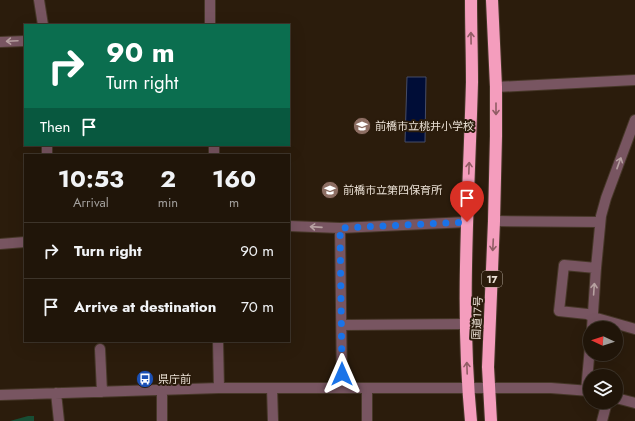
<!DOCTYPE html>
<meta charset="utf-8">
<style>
:root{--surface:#201509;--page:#2d2217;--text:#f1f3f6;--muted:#a29f9c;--line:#3d342a}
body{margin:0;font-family:Jost,"Noto Sans JP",sans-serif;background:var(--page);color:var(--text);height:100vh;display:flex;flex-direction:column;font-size:15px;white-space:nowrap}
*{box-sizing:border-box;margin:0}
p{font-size:13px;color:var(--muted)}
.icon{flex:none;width:22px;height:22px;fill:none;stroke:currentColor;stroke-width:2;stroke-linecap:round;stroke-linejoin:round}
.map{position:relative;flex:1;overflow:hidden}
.panel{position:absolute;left:24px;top:154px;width:266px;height:188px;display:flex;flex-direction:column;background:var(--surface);border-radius:0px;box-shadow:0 4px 16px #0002,0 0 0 1px var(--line)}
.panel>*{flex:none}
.guide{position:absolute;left:24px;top:24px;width:266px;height:122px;border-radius:0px;box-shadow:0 4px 16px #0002,0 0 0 1px var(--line);background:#0b6e4f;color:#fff;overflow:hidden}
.needle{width:26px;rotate:274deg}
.buttons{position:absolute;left:583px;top:321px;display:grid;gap:8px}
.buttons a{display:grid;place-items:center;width:40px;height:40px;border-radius:50%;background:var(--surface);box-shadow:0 4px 16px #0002,0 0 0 1px var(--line);font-size:20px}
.pin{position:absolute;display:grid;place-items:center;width:34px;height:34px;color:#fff;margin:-41px -17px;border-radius:50% 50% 50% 0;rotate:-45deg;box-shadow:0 0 4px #0007}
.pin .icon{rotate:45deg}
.me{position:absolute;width:44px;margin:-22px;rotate:0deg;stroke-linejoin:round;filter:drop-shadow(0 0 3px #0008)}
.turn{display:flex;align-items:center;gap:14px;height:84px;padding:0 16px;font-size:18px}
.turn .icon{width:52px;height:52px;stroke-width:2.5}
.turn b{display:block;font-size:28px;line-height:34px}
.then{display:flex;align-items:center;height:38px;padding:0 16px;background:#0003;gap:8px;font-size:15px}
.eta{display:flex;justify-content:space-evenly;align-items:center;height:68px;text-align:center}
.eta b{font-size:24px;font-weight:700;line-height:28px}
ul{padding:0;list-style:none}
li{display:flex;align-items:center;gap:12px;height:56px;padding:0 16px;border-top:1px solid var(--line)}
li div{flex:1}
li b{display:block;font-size:15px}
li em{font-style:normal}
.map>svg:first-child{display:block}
.green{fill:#184e35}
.water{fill:#000d37;stroke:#464c66}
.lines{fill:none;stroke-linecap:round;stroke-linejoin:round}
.minor-casing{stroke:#463728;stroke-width:12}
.highway-casing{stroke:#463728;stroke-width:14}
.minor{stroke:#785561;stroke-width:10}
.highway{stroke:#f49dbd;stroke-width:12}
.oneway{stroke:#905c64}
.oneway2{stroke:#b7a1a1}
.route{stroke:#1a73e8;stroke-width:7;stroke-dasharray:0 12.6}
.labels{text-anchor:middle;stroke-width:4;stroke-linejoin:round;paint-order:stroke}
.shield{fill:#2b1c0c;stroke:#b1a599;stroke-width:1}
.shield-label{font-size:10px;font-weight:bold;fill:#eae0d5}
.poi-label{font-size:11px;fill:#eae0d5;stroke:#2b1c0c;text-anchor:start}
.street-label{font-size:11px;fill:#eae0d5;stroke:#2b1c0c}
</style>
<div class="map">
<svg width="635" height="421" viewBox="0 0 635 421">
<rect width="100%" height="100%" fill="#2b1c0c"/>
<!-- green -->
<path class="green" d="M 28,416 L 34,416 L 34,421 L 10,421 Z"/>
<!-- water -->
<path class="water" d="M 407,77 L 426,77 L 425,142 L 405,142 Z"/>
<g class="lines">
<defs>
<path id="minor" d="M 39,0 L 43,25
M 210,0 L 210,25
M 0,42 L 25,41
M 496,87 L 635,80
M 47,145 L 47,155
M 214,145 L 214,155
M 494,221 L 600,222
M 289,226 L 340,228 L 467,222
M 340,228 L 342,388
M 0,244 L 25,242
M 596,268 L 564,265 L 559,311 L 587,314 L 593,317 L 635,329
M 342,325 L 466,324
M 592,328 L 596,268 L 601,216 L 606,198 L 635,120
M 218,341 L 219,388
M 100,349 L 102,392
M 272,388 L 273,421
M 367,388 L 367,421
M 162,391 L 162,421
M 586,391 L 590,347
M 56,393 L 59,421
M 0,395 L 219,388 L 551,388 L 590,391
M 616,398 L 635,403
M 602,421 L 607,402"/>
<path id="highway" d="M 471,421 C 460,308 469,195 472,82 C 472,55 471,27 471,0
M 491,421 L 488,367 L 494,221 L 496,136 L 496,87 L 492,0"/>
</defs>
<!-- minor casing -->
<use href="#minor" class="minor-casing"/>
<!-- highway casing -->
<use href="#highway" class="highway-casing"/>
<!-- minor -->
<use href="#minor" class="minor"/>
<!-- highway -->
<use href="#highway" class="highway"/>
</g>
<!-- one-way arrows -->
<defs><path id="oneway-shaft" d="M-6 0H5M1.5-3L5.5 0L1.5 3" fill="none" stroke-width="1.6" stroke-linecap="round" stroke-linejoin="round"/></defs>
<g class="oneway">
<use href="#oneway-shaft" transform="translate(471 38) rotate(-91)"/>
<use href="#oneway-shaft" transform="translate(496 109) rotate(90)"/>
<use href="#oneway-shaft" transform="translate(469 168) rotate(-88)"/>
<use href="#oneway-shaft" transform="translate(493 245) rotate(93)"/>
<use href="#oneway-shaft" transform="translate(467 368) rotate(-92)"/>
</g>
<g class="oneway2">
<use href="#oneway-shaft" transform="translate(12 41) rotate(177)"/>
<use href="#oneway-shaft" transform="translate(619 163) rotate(-70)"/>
<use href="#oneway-shaft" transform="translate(316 227) rotate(-176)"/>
<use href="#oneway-shaft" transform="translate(594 289) rotate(-86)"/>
</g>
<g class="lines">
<!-- route -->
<path class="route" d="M 342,374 L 340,228 L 467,222"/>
</g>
<!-- icons -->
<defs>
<symbol id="school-disc" viewBox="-11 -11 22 22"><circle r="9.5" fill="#8d6e63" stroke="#2b1c0c"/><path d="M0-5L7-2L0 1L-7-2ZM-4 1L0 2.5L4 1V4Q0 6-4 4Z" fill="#fff"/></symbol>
<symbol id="bus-disc" viewBox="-11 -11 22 22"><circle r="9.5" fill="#1a4fb4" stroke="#2b1c0c"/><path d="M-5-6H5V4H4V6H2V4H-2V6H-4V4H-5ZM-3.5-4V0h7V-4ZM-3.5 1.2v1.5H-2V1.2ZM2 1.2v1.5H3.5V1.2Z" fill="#fff"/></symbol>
</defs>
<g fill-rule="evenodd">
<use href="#school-disc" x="352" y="116" width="20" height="20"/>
<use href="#school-disc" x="320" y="180" width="20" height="20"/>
<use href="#bus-disc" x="135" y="369" width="20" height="20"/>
</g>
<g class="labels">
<!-- shield labels -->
<rect class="shield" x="482" y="271" width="20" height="16" rx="3"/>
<g class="shield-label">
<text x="492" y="283">17</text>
</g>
<!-- poi labels -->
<g class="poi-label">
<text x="375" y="130">前橋市立桃井小学校</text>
<text x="343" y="194">前橋市立第四保育所</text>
<text x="158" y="383">県庁前</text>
</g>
<!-- street labels -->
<g class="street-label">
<text transform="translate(477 318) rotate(-87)" y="4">国道17号</text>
</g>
</g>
</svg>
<div class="buttons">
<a><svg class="needle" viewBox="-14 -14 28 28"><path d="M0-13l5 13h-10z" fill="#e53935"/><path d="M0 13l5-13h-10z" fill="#a29f9c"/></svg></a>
<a><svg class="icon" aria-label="layers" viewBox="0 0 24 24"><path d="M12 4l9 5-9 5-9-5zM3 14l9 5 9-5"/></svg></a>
</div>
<div class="pin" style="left:467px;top:222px;background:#d93025"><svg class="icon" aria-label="arrive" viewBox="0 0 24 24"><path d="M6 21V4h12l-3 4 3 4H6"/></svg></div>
<svg class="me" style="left:342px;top:374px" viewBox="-20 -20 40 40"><path d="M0-17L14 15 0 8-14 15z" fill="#1a73e8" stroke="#fff" stroke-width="4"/></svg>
<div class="guide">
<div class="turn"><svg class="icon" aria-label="right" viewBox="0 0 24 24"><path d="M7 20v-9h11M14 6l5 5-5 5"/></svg><div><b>90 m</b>Turn right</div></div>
<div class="then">Then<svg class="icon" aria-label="arrive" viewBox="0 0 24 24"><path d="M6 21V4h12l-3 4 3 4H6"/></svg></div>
</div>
<section class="panel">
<div class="eta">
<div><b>10:53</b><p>Arrival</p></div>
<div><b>2</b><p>min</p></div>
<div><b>160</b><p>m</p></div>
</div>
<ul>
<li><svg class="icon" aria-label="right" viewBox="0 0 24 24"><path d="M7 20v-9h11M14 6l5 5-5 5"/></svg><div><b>Turn right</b></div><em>90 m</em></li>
<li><svg class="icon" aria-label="arrive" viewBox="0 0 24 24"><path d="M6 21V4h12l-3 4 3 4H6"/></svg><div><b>Arrive at destination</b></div><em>70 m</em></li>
</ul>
</section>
</div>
